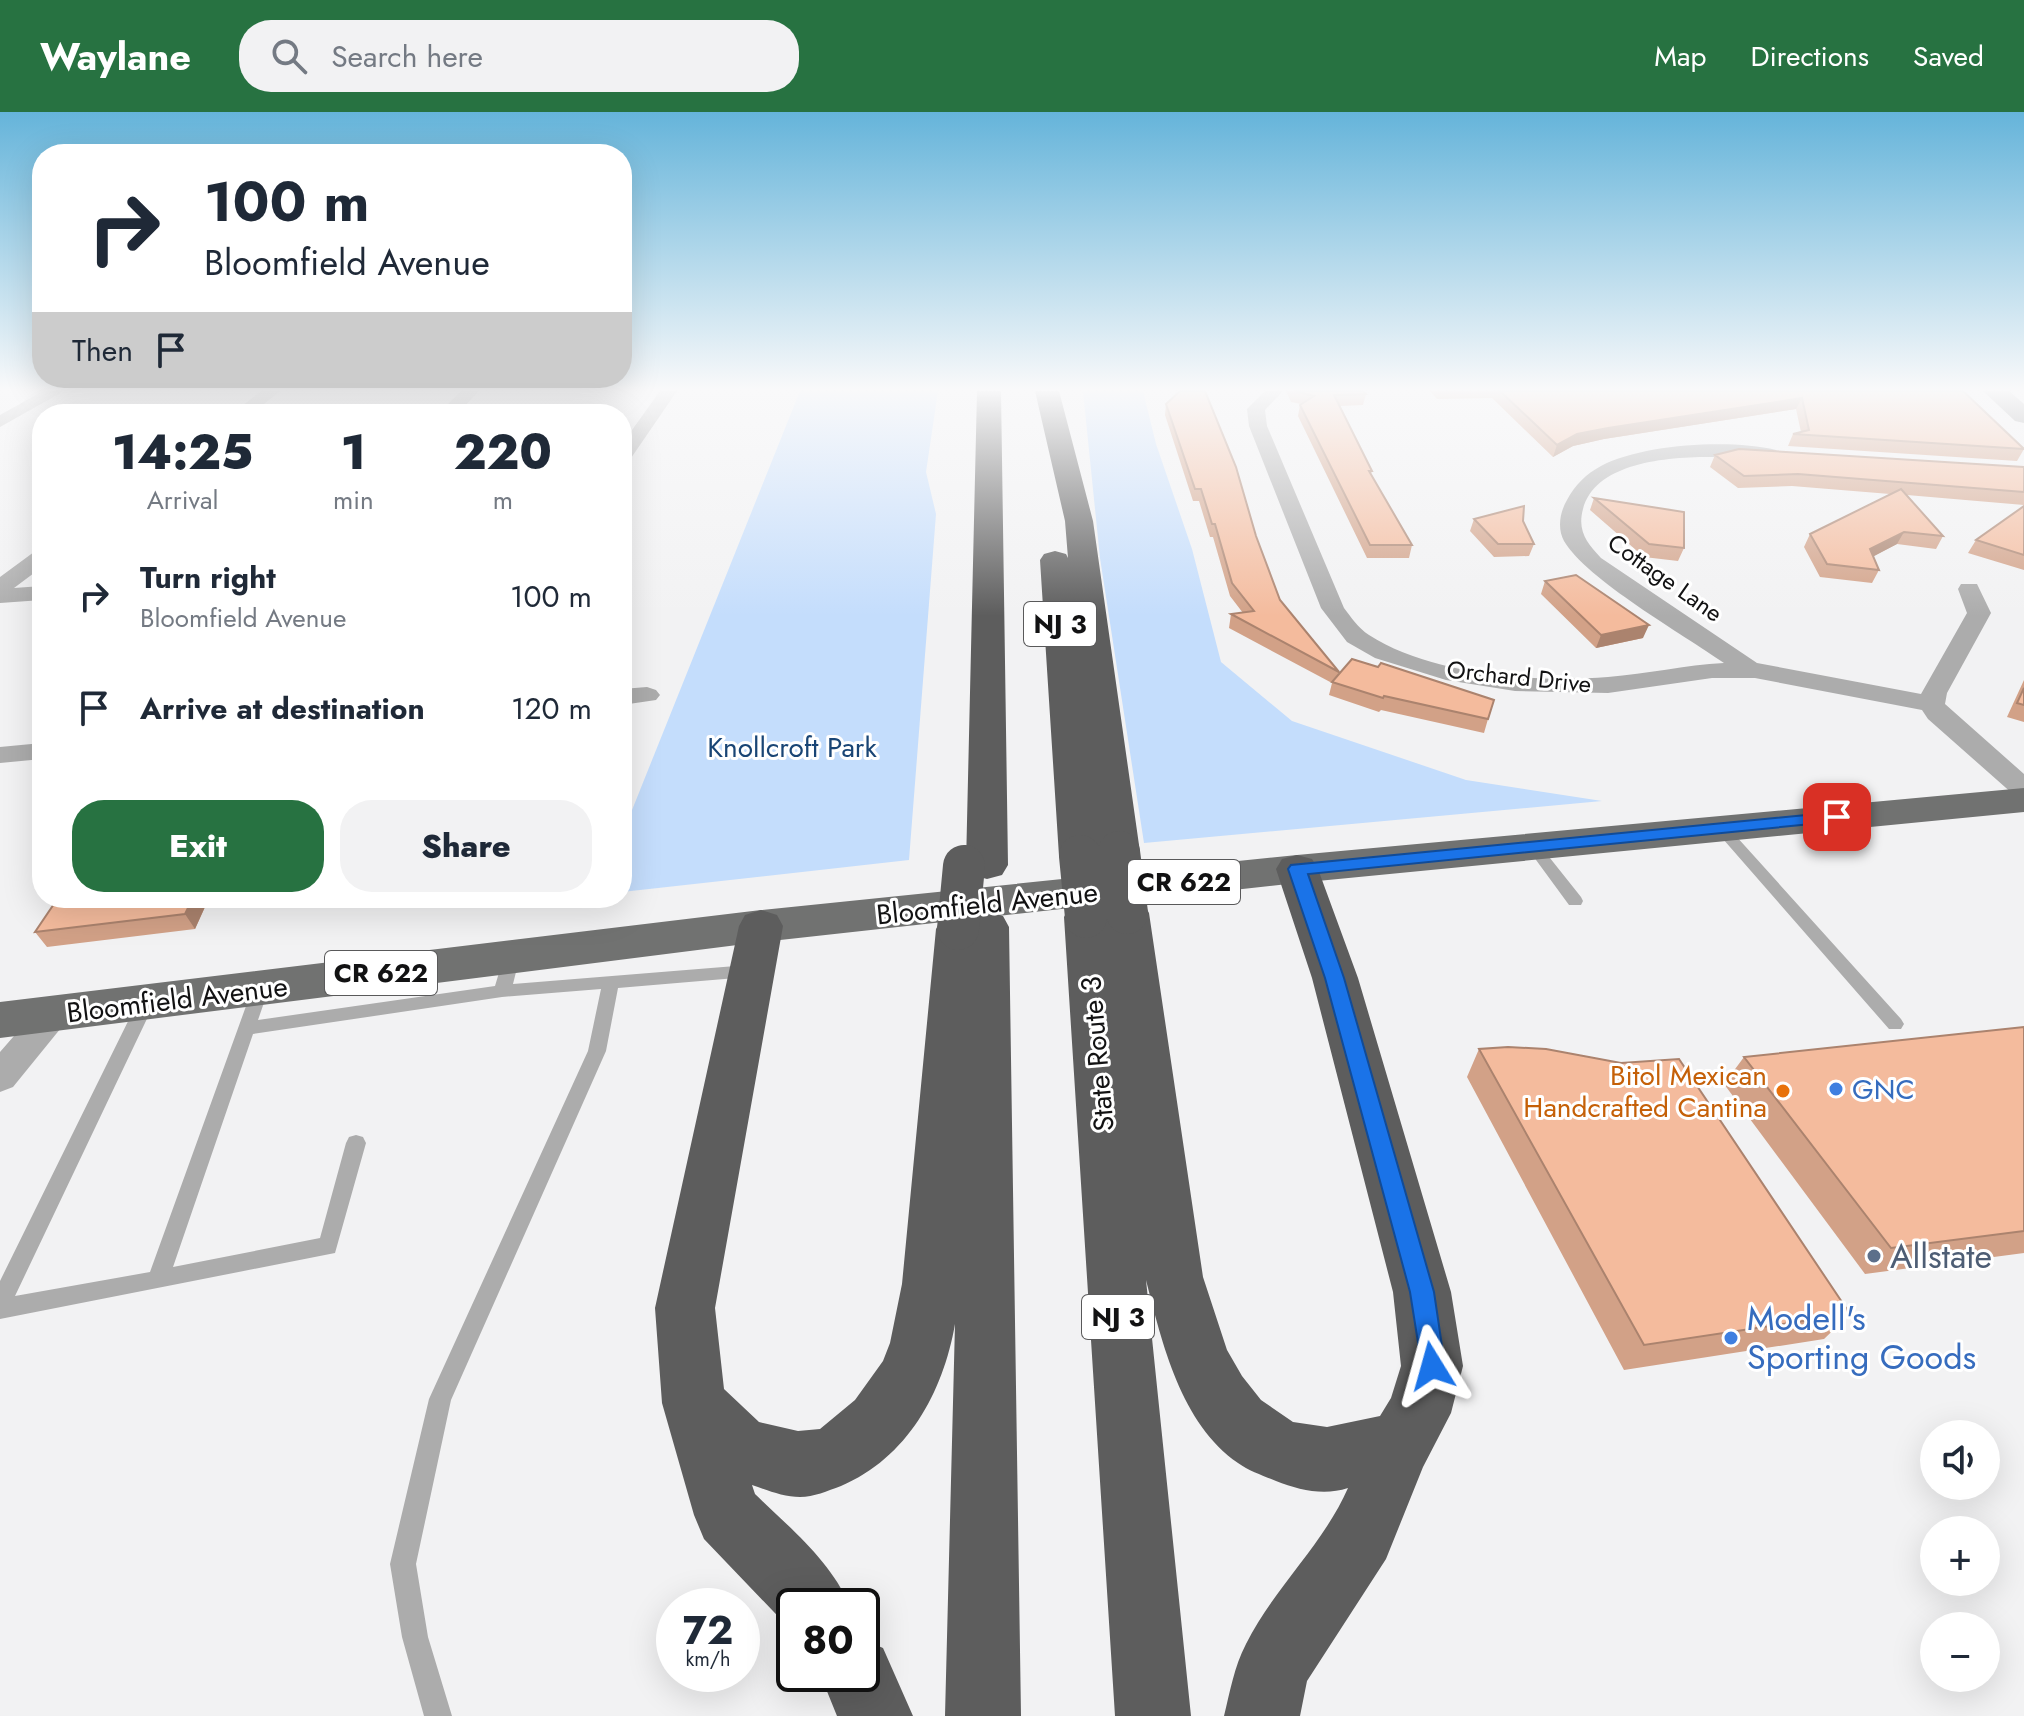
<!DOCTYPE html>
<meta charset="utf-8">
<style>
:root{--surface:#fff;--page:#f2f2f3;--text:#1f2937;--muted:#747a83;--accent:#277241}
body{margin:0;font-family:Jost,sans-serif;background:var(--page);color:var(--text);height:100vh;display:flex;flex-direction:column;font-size:30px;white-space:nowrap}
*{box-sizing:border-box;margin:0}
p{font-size:26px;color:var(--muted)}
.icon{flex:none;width:44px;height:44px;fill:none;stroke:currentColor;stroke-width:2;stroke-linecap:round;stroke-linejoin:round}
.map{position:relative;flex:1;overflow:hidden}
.drawer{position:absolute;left:32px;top:292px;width:600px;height:504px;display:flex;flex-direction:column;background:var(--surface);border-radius:32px;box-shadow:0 8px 32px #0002}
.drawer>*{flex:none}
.top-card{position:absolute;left:32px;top:32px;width:600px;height:244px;border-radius:32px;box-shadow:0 8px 32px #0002;background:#fff;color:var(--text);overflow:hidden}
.buttons{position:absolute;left:1920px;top:1308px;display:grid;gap:16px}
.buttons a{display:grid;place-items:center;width:80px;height:80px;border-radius:50%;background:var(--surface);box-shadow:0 8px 32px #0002;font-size:40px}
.speed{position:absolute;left:656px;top:1476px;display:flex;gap:16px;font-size:40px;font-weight:700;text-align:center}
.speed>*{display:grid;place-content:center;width:104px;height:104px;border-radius:50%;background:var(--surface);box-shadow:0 8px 32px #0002;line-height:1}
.speed small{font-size:20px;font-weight:400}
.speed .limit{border:4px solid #111;border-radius:12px;background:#fff;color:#111}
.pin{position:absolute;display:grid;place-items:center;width:68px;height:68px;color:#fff;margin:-34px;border-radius:16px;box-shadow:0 4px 12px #0006}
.me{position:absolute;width:88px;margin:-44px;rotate:352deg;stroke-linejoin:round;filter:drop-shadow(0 0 6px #0008)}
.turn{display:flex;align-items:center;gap:28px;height:168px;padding:0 40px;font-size:36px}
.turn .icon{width:104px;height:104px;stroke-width:2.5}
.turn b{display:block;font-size:56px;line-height:68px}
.then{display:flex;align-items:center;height:76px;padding:0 40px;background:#0003;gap:16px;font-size:30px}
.eta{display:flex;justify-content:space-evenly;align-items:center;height:136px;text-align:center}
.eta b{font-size:48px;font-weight:800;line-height:56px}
.action{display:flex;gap:16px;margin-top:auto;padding:16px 40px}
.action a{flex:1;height:92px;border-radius:32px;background:var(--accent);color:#fff;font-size:32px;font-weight:800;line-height:92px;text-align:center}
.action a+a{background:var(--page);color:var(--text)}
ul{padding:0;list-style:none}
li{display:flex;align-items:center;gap:24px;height:112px;padding:0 40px}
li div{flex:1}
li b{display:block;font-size:30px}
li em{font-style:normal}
header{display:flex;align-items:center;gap:48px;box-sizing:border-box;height:112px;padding:0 40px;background:var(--accent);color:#fff}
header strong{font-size:38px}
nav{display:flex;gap:44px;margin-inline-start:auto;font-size:28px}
.search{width:560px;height:72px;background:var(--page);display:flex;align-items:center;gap:20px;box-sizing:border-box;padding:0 28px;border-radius:32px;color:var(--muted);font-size:30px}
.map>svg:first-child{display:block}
.green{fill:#c4ddfc}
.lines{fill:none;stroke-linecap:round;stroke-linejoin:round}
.lane{fill:#acacac;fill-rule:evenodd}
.street{fill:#acacac;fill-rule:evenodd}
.secondary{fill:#8a8a8a;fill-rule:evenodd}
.primary{fill:#717271;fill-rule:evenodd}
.highway{fill:#5d5d5d;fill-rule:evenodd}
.highway-bridge{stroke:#5d5d5d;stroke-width:42}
.wall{fill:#d2a187}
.shaded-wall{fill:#ab836e}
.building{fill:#f4bb9d;stroke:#ab836e;stroke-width:2}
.route{fill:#1a73e8;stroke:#114b97;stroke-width:2}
.shop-dot{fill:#3f7fe0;stroke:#fff;stroke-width:3}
.food-dot{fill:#e8710a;stroke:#fff;stroke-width:3}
.service-dot{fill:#5c6f8a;stroke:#fff;stroke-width:3}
.labels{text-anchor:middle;stroke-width:6;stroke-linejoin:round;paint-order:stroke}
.far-street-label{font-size:24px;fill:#121213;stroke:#fff}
.shield{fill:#fff;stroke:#59595a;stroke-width:2}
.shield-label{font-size:26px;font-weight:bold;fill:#121213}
.park-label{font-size:28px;fill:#194575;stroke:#fff}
.street-label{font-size:28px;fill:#121213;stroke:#fff}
.food-label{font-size:28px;fill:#c56008;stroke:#fff;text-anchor:end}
.shop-label{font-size:28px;fill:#366cbe;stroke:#fff;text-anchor:start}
.near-service-label{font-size:34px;fill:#4e5e75;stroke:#fff;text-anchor:start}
.near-shop-label{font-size:34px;fill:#366cbe;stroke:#fff;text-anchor:start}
</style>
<header>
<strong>Waylane</strong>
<div class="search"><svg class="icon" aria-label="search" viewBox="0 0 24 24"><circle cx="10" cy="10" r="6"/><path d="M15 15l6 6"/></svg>Search here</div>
<nav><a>Map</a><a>Directions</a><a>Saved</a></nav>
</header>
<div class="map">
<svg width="2024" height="1604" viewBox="0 0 2024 1604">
<rect width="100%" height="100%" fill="#f2f2f3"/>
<!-- green -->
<path class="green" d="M 800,279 L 938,279 L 926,360 L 936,402 L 909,748 L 622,780 L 622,723 Z
M 1083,279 L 1143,279 L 1156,332 L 1192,437 L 1221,550 L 1292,609 L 1466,668 L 1602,689 L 1144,731 L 1100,446 Z"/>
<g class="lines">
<!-- lane -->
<path class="lane" d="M 1721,711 L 1726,713 L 1901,907 L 1904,912 L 1901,917 L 1889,917 L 1716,719 L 1714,716 L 1716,713 Z
M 1533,729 L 1538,731 L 1581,785 L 1583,789 L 1581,793 L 1569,793 L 1528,737 L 1525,734 Z
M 512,838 L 518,840 L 520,844 L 513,872 L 748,853 L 754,855 L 756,859 L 754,863 L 748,865 L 618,876 L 606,939 L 451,1288 L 416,1452 L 428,1525 L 452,1604 L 424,1604 L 402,1525 L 390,1452 L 429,1287 L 588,939 L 601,877 L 502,885 L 253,922 L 173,1155 L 320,1126 L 346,1031 L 349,1025 L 356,1023 L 363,1025 L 366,1031 L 335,1141 L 0,1207 L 0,1169 L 139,887 L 151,887 L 154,892 L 15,1184 L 150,1160 L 254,872 L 266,872 L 269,876 L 258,908 L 495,874 L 504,844 L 506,840 Z"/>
<!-- street -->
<path class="street" d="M 43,279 L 64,279 L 0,315 L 0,303 Z
M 261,279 L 280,279 L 252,302 L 232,302 Z
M 461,279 L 479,279 L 457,302 L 438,302 Z
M 660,279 L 677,279 L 629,349 L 622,351 L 622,332 Z
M 1265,279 L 1283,279 L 1265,298 L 1267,314 L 1344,496 C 1351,505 1358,516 1369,523 C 1431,563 1536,571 1608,565 C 1647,562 1685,553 1724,551 C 1684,523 1586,467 1564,429 C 1557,416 1560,400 1567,388 C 1575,373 1586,362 1601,354 C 1643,332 1730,327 1776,338 L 1778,342 L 1776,346 L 1769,348 C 1720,344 1600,335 1583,397 C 1577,419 1587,431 1601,446 L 1757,551 L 1921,582 L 1967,501 L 1958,477 L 1961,472 L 1977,472 L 1991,501 L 1947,581 L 1945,592 L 2024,662 L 2024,686 L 2014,683 L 1928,607 L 1922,598 L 1755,566 L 1712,566 L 1608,581 L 1515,579 L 1446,568 L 1375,546 L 1347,530 L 1321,496 L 1249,314 L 1247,297 Z
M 42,438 L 42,455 L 14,476 L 42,474 L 42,488 L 0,491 L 0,465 L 34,440 Z
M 647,575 L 656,578 L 660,583 L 656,588 L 622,593 L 622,577 Z
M 42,631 L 42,647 L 0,651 L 0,635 Z
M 53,889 L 65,893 L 70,902 L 65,911 L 13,975 L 0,980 L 0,940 L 41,893 Z"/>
<!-- secondary -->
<path class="secondary" d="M 1983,279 L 2009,279 L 2024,292 L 2024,311 L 2015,309 Z"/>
<!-- primary -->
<path class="primary" d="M 2024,676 L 2024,700 L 1297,771 L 761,830 L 0,926 L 0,890 L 761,798 L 1297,743 Z"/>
<!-- highway -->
<path class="highway" d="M 977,279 L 1001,279 L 1008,753 L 1002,763 L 987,767 L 972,763 L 966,753 Z
M 1035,279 L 1059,279 L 1093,409 L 1140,740 L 1134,750 L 1119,754 L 1104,750 L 1101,744 L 1095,754 L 1080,758 L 1065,754 L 1059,744 L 1040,448 L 1044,442 L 1055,439 L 1066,442 L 1068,446 L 1065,409 Z
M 1297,743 L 1312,747 L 1318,757 L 1358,866 L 1451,1180 L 1463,1254 L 1451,1301 L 1423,1355 L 1386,1447 L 1307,1569 L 1300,1604 L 1224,1604 C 1230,1580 1234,1555 1246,1532 C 1274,1476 1323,1433 1348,1376 C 1324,1384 1299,1378 1276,1369 C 1264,1364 1249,1359 1238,1351 C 1181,1312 1162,1231 1146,1168 L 1191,1604 L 1115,1604 L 1064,805 L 1070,794 L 1086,790 L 1102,794 L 1105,800 L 1111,790 L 1127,786 L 1143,790 L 1149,801 L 1203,1165 L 1227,1238 L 1242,1264 L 1261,1288 L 1293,1310 L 1327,1315 L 1380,1304 L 1391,1286 L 1401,1254 L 1393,1180 L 1312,866 L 1276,757 L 1282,747 Z
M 761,798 L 777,803 L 783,814 L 715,1196 L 724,1277 L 759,1310 L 798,1319 L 820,1317 L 855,1288 L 883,1249 L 890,1231 L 902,1172 L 936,817 L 942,806 C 954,803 958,805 969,805 C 983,805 986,799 1003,804 L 1009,815 L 1021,1604 L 945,1604 L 955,1212 C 943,1281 907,1346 841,1374 C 827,1379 814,1385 800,1385 C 784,1385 767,1378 752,1373 L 755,1382 C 791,1417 830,1448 850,1494 L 794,1494 L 794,1521 L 704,1427 L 694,1403 L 662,1291 L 655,1196 L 739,814 L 745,803 Z
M 862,1527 L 883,1536 L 913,1604 L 837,1604 L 820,1562 L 862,1562 Z"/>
<!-- highway-bridge -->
<path class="highway-bridge" d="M 1119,740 L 1127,801
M 1080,744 L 1086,805
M 958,817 L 964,754"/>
</g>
<!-- wall -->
<path class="wall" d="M 1286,279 L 1363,279 L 1366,282 L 1363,293 L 1340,294 L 1372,359 L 1371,362 L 1412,433 L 1409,446 L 1367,446 L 1298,304 L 1300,293 L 1301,292 L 1291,290 Z
M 1430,279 L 1963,279 L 2024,337 L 2017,349 L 1788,334 L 1793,322 L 1801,320 L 1796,297 L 1604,327 L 1573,334 L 1553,345 L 1492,286 L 1437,287 Z
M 1166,292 L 1256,424 L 1280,488 L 1339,560 L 1338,563 L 1488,607 L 1484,621 L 1381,598 L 1379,600 L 1329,583 L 1332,571 L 1229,516 L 1231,502 L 1243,501 L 1230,484 L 1213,425 L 1210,425 L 1199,389 L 1193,389 L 1165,303 Z
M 1715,343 L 2024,355 L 2024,393 L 1907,383 L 1943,424 L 1936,437 L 1897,432 L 1873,444 L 1879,458 L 1872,471 L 1820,465 L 1804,435 L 1810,422 L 1890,382 L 1792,374 L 1738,376 L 1710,355 Z
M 1594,386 L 1684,436 L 1678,449 L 1644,445 L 1590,398 Z
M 2024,394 L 2024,458 L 1968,441 L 1976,428 Z
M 1474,407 L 1523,409 L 1534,432 L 1529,444 L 1494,445 L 1470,419 Z
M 1545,469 L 1643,526 L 1596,536 L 1541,482 Z
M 2024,568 L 2024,610 L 2007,605 Z
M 209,786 L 195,817 L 47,835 L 35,820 Z
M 2024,915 L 2024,1141 L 1865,1162 L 1724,972 L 1744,945 Z
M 1479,937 L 1850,1202 L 1824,1227 L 1624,1258 L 1467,965 Z"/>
<!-- shaded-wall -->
<path class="shaded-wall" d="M 1802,286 L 1796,297 L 1604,327 L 1573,334 L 1553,345 L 1557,333 L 1577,322 L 1608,316 Z
M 1904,420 L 1897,432 L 1863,450 L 1870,437 Z
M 1649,513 L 1643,526 L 1596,536 L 1601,523 Z
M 193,786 L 209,786 L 195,817 L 185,802 Z"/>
<!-- building -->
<path class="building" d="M 1180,279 L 1205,279 L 1236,355 L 1256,424 L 1280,488 L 1339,560 L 1231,502 L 1254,499 L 1232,471 L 1215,412 L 1212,412 L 1201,377 L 1195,377 L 1166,292 Z
M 1295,279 L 1363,279 L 1366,282 L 1334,283 L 1372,359 L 1369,359 L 1412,433 L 1370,433 L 1300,293 L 1314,284 Z
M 1500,279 L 1963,279 L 2024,337 L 1793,322 L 1809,318 L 1802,286 L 1608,316 L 1577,322 L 1557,333 Z
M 1739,337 L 2024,355 L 2024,380 L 1798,362 L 1744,364 L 1715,343 Z
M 1901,377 L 1943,424 L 1904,420 L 1870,437 L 1879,458 L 1827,452 L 1810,422 Z
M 1594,386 L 1684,400 L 1684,436 L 1649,432 Z
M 1524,394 L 1523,409 L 1534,432 L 1498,432 L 1474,407 Z
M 2024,394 L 2024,443 L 1976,428 Z
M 1576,463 L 1649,513 L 1601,523 L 1545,469 Z
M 1352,547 L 1378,555 L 1381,551 L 1494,588 L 1488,607 L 1384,584 L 1383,586 L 1332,570 Z
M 2024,576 L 2024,593 L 2017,591 Z
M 58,786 L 193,786 L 185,802 L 35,820 Z
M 2024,915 L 2024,1119 L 1891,1136 L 1744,945 Z
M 1508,935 L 1546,937 L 1621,951 L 1679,947 L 1850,1202 L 1644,1233 L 1479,937 Z"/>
<!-- sky -->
<linearGradient id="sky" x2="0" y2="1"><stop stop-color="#65b4da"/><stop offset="0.55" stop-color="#f9f9fa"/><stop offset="1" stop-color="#f9f9fa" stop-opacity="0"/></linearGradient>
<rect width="2024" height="504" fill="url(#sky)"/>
<!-- route -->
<path class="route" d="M 1837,700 L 1842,701 L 1845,705 L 1842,709 L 1308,762 L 1344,866 L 1434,1180 L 1445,1254 L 1441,1262 L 1432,1266 L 1423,1262 L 1410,1180 L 1325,866 L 1288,757 L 1291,753 Z"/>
<!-- markers -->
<g class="shop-dot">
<circle cx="1836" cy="977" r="8"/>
<circle cx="1731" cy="1226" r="8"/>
</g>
<circle class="food-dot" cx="1783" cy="979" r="8"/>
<circle class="service-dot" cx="1874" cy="1144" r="8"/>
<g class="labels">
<!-- far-street labels -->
<g class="far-street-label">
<text transform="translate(1665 466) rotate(35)" y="8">Cottage Lane</text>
<text transform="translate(1519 565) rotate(6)" y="8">Orchard Drive</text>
</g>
<!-- shield labels -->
<g class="shield">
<rect x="1024" y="490" width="72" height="44" rx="6"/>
<rect x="1128" y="748" width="112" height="44" rx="6"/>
<rect x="325" y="839" width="112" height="44" rx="6"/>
<rect x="1082" y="1183" width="72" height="44" rx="6"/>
</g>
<g class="shield-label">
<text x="1060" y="521">NJ 3</text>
<text x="1184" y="779">CR 622</text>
<text x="381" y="870">CR 622</text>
<text x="1118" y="1214">NJ 3</text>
</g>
<!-- park labels -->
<g class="park-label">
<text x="792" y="645">Knollcroft Park</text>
</g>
<!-- street labels -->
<g class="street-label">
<text transform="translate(987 791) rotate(-6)" y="10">Bloomfield Avenue</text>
<text transform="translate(177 887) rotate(-7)" y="10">Bloomfield Avenue</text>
<text transform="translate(1097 942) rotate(-95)" y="10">State Route 3</text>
</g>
<!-- food labels -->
<g class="food-label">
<text x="1767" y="973">Bitol Mexican<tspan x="1767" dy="32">Handcrafted Cantina</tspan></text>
</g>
<!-- shop labels -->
<g class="shop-label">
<text x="1852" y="987">GNC</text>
</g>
<!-- near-service labels -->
<g class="near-service-label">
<text x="1890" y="1156">Allstate</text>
</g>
<!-- near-shop labels -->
<g class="near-shop-label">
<text x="1747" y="1218">Modell's<tspan x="1747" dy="39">Sporting Goods</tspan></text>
</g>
</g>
</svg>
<div class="buttons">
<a><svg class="icon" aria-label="sound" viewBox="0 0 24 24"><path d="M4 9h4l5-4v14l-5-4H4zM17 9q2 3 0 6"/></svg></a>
<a>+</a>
<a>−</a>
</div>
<div class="speed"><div>72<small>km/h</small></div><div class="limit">80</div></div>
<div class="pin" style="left:1837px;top:705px;background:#d93025"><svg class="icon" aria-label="arrive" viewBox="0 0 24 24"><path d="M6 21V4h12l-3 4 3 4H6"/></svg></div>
<svg class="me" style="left:1432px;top:1254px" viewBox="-20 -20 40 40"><path d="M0-17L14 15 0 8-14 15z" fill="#1a73e8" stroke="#fff" stroke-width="4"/></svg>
<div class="top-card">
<div class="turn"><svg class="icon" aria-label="right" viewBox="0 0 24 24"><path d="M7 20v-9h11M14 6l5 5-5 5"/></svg><div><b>100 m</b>Bloomfield Avenue</div></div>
<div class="then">Then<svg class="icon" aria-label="arrive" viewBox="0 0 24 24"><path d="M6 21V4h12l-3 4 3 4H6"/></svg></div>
</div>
<section class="drawer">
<div class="eta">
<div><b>14:25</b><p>Arrival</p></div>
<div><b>1</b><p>min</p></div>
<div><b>220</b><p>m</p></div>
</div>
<ul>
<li><svg class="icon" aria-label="right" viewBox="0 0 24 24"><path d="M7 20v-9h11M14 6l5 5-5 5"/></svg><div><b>Turn right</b><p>Bloomfield Avenue</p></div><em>100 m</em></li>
<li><svg class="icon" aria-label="arrive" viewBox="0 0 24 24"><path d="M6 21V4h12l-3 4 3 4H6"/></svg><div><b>Arrive at destination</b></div><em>120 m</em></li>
</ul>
<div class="action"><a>Exit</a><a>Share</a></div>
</section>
</div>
